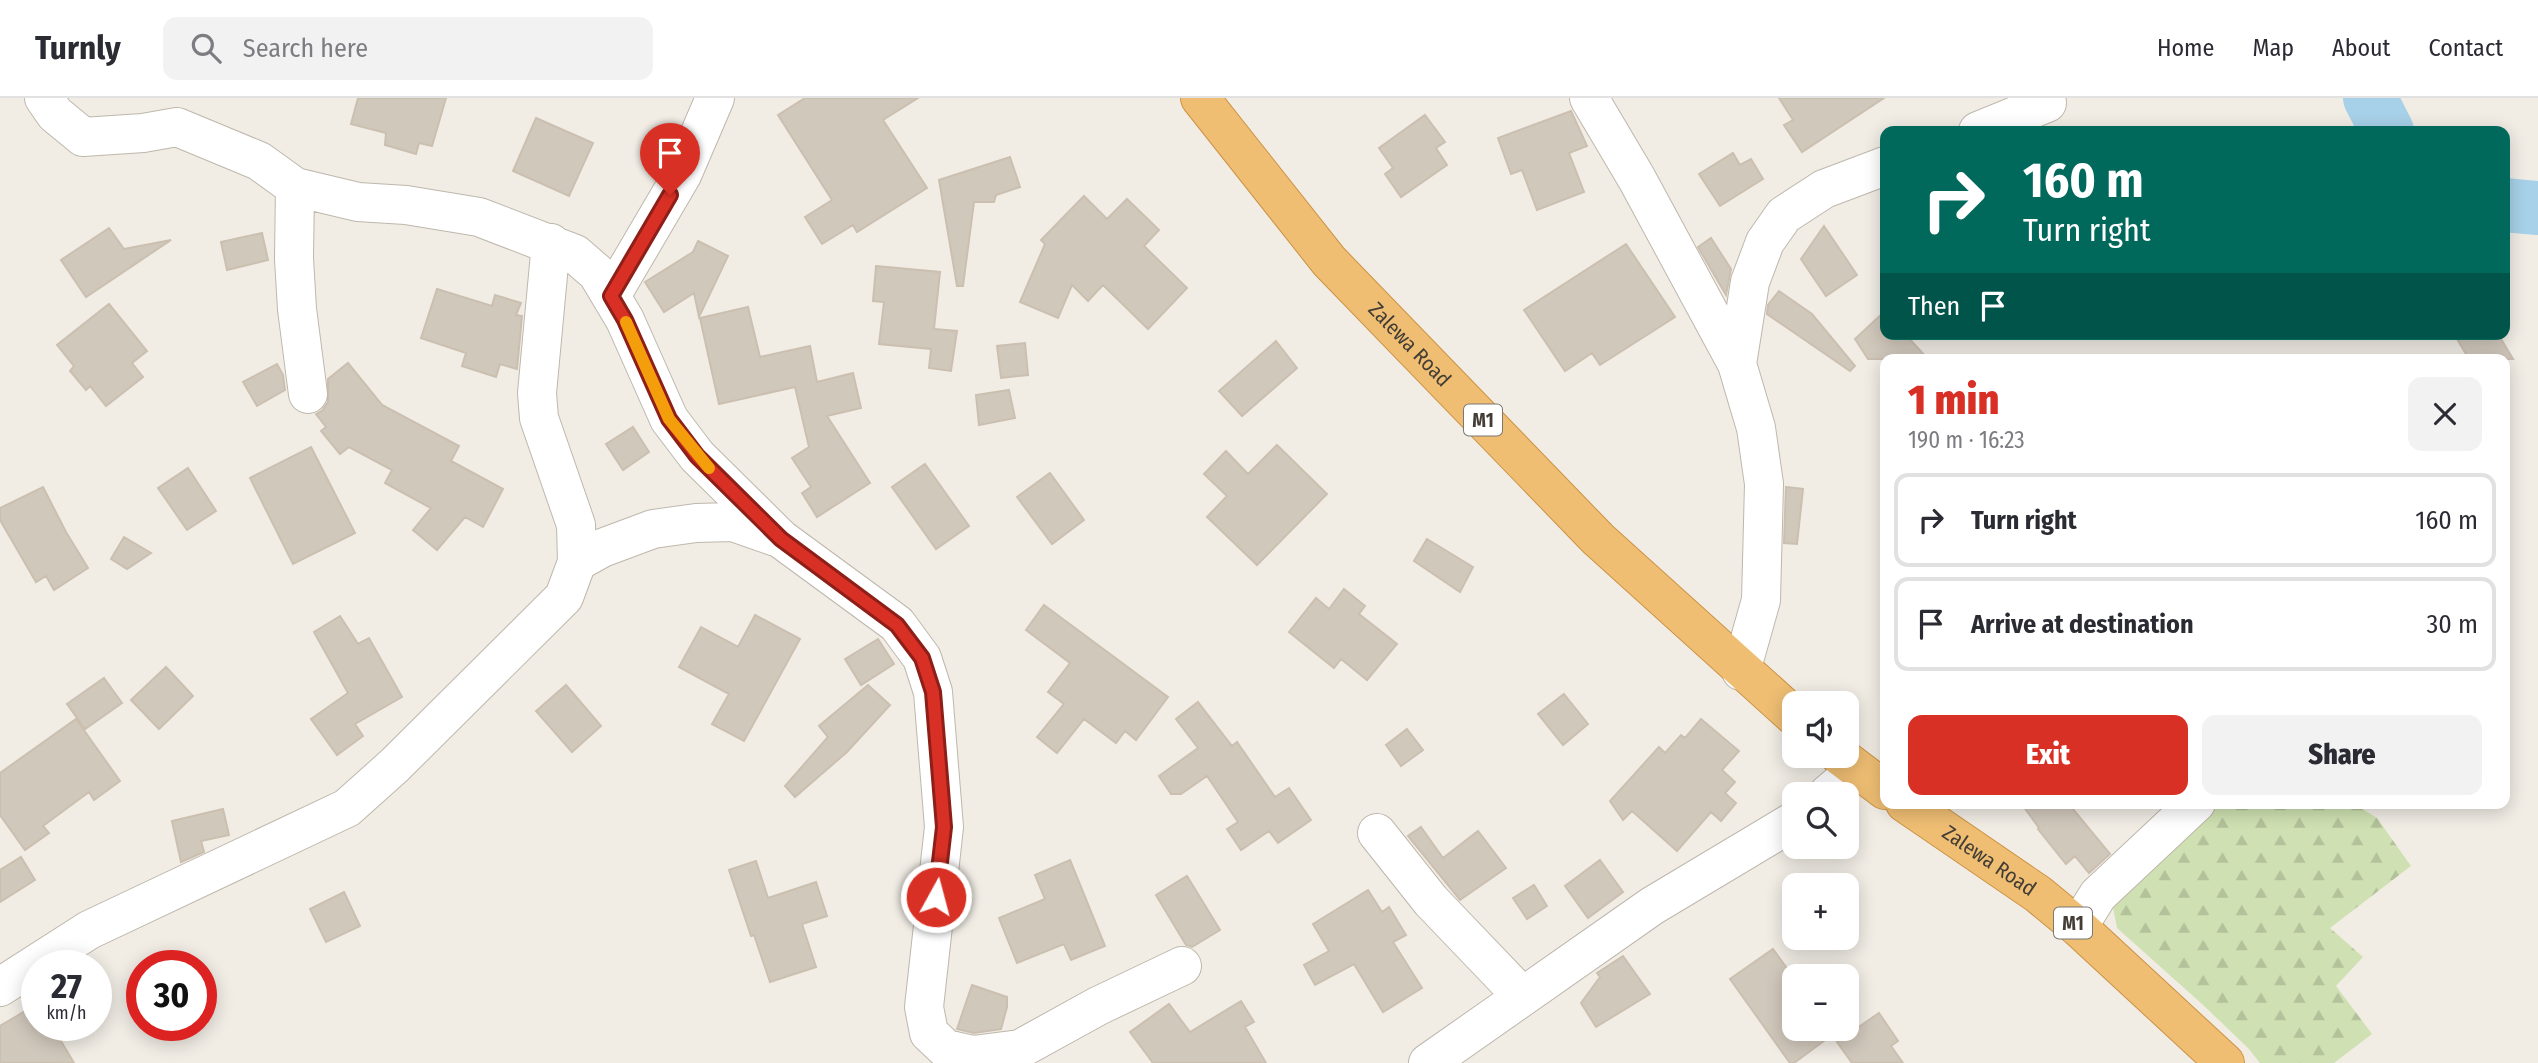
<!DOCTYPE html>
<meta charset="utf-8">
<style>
:root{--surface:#fff;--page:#f2f2f3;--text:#2b2b33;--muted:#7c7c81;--line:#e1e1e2;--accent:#d93025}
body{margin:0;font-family:"Fira Sans Condensed",sans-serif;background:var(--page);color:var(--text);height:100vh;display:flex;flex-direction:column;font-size:26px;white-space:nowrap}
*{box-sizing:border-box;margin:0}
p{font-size:23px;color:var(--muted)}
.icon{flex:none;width:38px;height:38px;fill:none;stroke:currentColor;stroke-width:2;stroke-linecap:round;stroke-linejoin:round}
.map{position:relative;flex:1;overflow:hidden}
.side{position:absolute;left:1880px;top:256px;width:630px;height:455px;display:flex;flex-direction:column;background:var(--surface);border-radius:14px;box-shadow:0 4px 18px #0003}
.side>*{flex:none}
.guide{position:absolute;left:1880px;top:28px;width:630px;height:214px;border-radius:14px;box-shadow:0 4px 18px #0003;background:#00695c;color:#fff;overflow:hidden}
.buttons{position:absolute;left:1782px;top:593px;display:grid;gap:14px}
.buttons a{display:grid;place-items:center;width:77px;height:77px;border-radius:14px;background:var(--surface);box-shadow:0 4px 18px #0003;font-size:35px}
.speed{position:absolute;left:21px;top:852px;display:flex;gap:14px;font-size:35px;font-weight:700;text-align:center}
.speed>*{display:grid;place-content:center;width:91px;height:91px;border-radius:50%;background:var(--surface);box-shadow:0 4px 18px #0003;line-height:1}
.speed small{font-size:18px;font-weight:400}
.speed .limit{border:10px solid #d22;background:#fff;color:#111}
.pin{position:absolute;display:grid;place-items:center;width:60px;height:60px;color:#fff;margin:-72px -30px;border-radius:50% 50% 50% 0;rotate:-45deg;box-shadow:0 0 7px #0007}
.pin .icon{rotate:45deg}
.me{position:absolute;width:77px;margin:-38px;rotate:7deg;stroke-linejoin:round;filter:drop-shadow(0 0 5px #0008)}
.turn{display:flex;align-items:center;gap:24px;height:147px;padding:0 28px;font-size:32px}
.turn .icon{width:91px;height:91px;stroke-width:2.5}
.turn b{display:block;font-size:49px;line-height:60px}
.then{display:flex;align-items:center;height:66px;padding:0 28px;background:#0003;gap:14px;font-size:26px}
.round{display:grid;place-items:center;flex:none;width:74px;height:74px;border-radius:14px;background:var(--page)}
.headline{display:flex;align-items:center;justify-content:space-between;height:119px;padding:0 28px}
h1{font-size:42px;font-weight:800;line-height:52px;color:var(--accent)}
.primary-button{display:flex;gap:14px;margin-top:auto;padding:14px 28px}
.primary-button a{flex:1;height:80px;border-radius:14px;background:var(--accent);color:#fff;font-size:28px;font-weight:800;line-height:80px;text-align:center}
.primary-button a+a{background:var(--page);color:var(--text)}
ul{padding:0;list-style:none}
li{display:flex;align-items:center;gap:21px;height:94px;margin:0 14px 10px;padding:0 14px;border:4px solid var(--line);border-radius:14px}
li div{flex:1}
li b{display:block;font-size:26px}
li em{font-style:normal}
header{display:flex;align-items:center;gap:42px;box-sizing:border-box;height:98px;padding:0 35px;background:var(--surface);border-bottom:2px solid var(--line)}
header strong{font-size:33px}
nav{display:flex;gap:38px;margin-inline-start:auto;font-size:24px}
.search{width:490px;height:63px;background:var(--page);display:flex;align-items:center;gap:18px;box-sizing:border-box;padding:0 24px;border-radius:14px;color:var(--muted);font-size:26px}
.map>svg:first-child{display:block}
.forest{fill:url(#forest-firs)}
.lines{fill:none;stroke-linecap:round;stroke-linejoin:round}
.river{stroke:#a7d1e8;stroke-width:54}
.building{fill:#d1c8bc;stroke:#cbbfb0;stroke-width:2}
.minor-casing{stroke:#beb7ac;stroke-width:40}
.highway-casing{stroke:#cc9244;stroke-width:40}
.minor{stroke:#fff;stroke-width:38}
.highway{stroke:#efbe73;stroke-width:38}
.route-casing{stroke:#8d1f18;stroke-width:18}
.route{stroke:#d93025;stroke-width:12}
.slow{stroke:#f59e0b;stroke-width:12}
.labels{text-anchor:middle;stroke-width:6;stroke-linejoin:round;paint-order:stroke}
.shield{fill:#fff;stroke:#7b7772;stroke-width:2}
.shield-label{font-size:19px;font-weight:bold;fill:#433d36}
.street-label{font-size:21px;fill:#433d36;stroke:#fff}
</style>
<header>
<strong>Turnly</strong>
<div class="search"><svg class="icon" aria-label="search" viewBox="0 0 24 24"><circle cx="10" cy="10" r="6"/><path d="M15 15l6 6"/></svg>Search here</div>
<nav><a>Home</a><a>Map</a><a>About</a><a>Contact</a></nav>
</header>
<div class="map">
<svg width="2538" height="965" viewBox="0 0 2538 965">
<defs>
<pattern id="forest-firs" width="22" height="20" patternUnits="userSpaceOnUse" patternTransform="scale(1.75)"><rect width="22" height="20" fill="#cfe1b2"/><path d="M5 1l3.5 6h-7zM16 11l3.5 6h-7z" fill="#b3c29a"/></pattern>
</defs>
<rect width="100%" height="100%" fill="#f1ede5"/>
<!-- forest -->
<path class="forest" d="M 2212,705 L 2353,705 L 2377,720 L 2411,768 L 2330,830 L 2363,859 L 2336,888 L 2372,936 L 2334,965 L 2260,965 L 2248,950 L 2202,906 L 2117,830 L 2112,804 Z"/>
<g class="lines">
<!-- river -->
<path class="river" d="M 2370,0 L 2387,33
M 2504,107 L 2538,110"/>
</g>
<!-- building -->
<path class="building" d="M 358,0 L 446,0 L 432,48 L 419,45 L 416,56 L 385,47 L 386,35 L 351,26 Z
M 805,0 L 918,0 L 883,22 L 927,90 L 857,134 L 853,127 L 822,146 L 805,119 L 832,102 L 778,17 Z
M 1779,0 L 1884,0 L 1802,54 L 1784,27 L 1793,22 Z
M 1571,13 L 1587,48 L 1569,55 L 1584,94 L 1537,112 L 1522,72 L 1511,76 L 1498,40 Z
M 1425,17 L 1445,44 L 1436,50 L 1447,67 L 1401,99 L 1385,76 L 1393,70 L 1379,50 Z
M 536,20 L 593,45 L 569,98 L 513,73 Z
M 1733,55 L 1740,67 L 1751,61 L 1763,81 L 1720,108 L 1699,76 Z
M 1010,59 L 1020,89 L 996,97 L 994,104 L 974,104 L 963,188 L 957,188 L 939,82 Z
M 1084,98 L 1107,121 L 1127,101 L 1159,132 L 1144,148 L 1187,190 L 1148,231 L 1103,187 L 1088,203 L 1072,187 L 1058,220 L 1020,204 L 1045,146 L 1041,142 Z
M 1824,128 L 1857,177 L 1826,198 L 1801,161 Z
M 109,130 L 124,151 L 171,142 L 86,199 L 61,162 Z
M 262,135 L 268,162 L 227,172 L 221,144 Z
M 1711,140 L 1731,171 L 1726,197 L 1698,149 Z
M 698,143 L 728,158 L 699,219 L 694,195 L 664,214 L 645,184 L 693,154 Z
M 1626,146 L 1675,219 L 1600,267 L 1592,255 L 1565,273 L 1524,212 Z
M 876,168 L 940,174 L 934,231 L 957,233 L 951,273 L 929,270 L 931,251 L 879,246 L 884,204 L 873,203 Z
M 437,191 L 492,208 L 495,197 L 521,205 L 516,217 L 522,218 L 517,271 L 500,266 L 496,279 L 462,268 L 466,255 L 421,240 Z
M 1779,193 L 1812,216 L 1855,268 L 1850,273 L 1767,216 L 1768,207 Z
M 109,206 L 147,253 L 132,265 L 143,279 L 106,308 L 90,288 L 86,292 L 70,273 L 74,268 L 57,247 Z
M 748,209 L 760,259 L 810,248 L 817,284 L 853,275 L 861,310 L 827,318 L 870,385 L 817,419 L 802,395 L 811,389 L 792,360 L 809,349 L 795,289 L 719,306 L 700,220 Z
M 1885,213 L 1885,236 L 1905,236 L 1928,261 L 1868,261 L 1855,241 Z
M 2454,236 L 2498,236 L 2513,261 L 2469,261 Z
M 1276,243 L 1297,270 L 1242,318 L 1219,293 Z
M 1025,245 L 1028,277 L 1001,280 L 997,248 Z
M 348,265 L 382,307 L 459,348 L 451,363 L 503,391 L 483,429 L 465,419 L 437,452 L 413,432 L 431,410 L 385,385 L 392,372 L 349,349 L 340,356 L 321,333 L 326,329 L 316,316 L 322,313 L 328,304 L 328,281 Z
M 277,266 L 283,277 L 285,292 L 257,308 L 243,284 Z
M 1009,292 L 1015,320 L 979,327 L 976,297 Z
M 633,329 L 649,354 L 623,372 L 606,346 Z
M 1277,347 L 1327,396 L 1257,467 L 1207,419 L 1227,398 L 1204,376 L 1226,353 L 1248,376 Z
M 311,349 L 355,435 L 293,466 L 250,380 Z
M 925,366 L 969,428 L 936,451 L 892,389 Z
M 188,370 L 216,413 L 187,432 L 158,390 Z
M 1050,375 L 1084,422 L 1052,446 L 1017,399 Z
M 43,389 L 66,434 L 88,470 L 54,492 L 46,478 L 36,484 L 0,422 L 0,410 Z
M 1786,389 L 1803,391 L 1797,446 L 1784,445 Z
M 124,439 L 151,455 L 127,471 L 111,461 Z
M 1427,441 L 1473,469 L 1460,494 L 1414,463 Z
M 1344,491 L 1365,508 L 1359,516 L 1397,546 L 1367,582 L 1341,561 L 1334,570 L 1289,534 L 1316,500 L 1329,511 Z
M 1044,507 L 1168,599 L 1136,642 L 1125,633 L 1116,645 L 1084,621 L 1057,655 L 1037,639 L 1064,606 L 1048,594 L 1070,565 L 1026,532 Z
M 755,517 L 800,541 L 744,643 L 712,626 L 729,596 L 679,569 L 701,529 L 738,549 Z
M 340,518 L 358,546 L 369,540 L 402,599 L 355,626 L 363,638 L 337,657 L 311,621 L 348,595 L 314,534 Z
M 878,541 L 894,566 L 861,587 L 845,561 Z
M 166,569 L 193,598 L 159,631 L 131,602 Z
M 104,580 L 122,605 L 85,631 L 67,606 Z
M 566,587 L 601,628 L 572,654 L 536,613 Z
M 868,587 L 890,607 L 847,654 L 795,699 L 785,688 L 828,639 L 819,628 Z
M 1564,596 L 1588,626 L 1563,647 L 1538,616 Z
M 1198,604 L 1232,648 L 1237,644 L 1275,699 L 1289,690 L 1311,722 L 1278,745 L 1269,733 L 1241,752 L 1227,731 L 1238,724 L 1207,678 L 1181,696 L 1171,696 L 1159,678 L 1198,650 L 1176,621 Z
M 76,621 L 120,683 L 94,702 L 89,694 L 43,728 L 49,735 L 25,752 L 0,717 L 0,675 Z
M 1701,621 L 1739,653 L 1722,672 L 1735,684 L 1725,695 L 1736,705 L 1721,723 L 1711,714 L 1677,753 L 1632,713 L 1623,722 L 1610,703 L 1659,649 L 1665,655 L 1681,637 L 1685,640 Z
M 1407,631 L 1423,652 L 1401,668 L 1386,647 Z
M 2021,705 L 2068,705 L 2110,756 L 2089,775 L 2075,758 L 2066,766 L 2038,731 L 2039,730 Z
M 223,711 L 229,737 L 201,743 L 204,754 L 181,764 L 172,723 Z
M 1421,729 L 1443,760 L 1478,733 L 1506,770 L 1460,802 L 1408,738 Z
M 21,759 L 35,782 L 0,804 L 0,772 Z
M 1070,762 L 1105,848 L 1071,862 L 1064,846 L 1017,865 L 999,820 L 1045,801 L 1035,777 Z
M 1600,762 L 1623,794 L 1588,820 L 1565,788 Z
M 756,763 L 768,800 L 816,784 L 827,818 L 802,826 L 816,869 L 770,884 L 754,837 L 751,838 L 729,772 Z
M 1187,778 L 1220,832 L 1192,849 L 1186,847 L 1156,797 Z
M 1534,787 L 1547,808 L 1527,821 L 1513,800 Z
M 1368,792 L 1382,814 L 1389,809 L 1406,837 L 1393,844 L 1422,890 L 1383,914 L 1354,866 L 1315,887 L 1304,867 L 1329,853 L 1313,826 Z
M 344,794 L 360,828 L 326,844 L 310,811 Z
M 1773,851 L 1794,880 L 1794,931 L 1840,931 L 1794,965 L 1790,965 L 1730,881 Z
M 1623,858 L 1650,896 L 1596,929 L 1581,905 L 1600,879 L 1597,875 Z
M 972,887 L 1007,899 L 1007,909 L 1001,931 L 974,935 L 957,931 Z
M 1241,903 L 1254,924 L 1245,929 L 1266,965 L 1153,965 L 1130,934 L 1169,906 L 1190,934 Z
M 37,906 L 37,928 L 52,928 L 74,965 L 0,965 L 0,928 Z
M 1879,915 L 1898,943 L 1891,948 L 1903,965 L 1852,965 L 1837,944 Z"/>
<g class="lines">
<defs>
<path id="minor" d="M 44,0 L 55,16 L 83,39 L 143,35 L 177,29 L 259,63 L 295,89 L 358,104 L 406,107 L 479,119 L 575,156 L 597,175 L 625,222 L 669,321 L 697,358 L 781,441 L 897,526 L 922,560 L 933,594 L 944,729 L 924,909 L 929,935 L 946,951 L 973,957 L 1020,951 L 1098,908 L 1182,868
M 1589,0 L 1637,81 L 1737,266 L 1756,330 L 1764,386 L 1761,502 L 1741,573
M 1978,33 L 2047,5
M 295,89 L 294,161 L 297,211 L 308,296
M 611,198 L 682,77 L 715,0
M 1737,266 L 1750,184 L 1765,144 L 1784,117 L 1824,91 L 1885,68
M 577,464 L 602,450 L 653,431 L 696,425 L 733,424 L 776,439
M 1828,696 L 1856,672
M 1377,735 L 1431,803 L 1522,898
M 2078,829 L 2098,797 L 2196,705
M 0,889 L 89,832 L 347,710 L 395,667 L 564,499 L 577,464 L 576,427 L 539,320 L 537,295 L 551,145
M 1428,965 L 1652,808 L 1794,723"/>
<g id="highway">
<path id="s1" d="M 1200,0 L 1329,163 L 1598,441 L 1794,618"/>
<path d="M 1840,658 L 1885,692"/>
<path id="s2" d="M 1905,705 L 2038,796 L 2078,829 L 2225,965"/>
</g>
</defs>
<!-- minor casing -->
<use href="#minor" class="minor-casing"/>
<!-- highway casing -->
<use href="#highway" class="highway-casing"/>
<!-- minor -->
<use href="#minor" class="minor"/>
<!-- highway -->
<use href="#highway" class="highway"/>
</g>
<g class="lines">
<defs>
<path id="route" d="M 670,97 L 611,198 L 625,222 L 669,321 L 697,358 L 781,441 L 897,527 L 922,560 L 933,594 L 944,729 L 936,799"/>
</defs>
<!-- route casing -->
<use href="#route" class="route-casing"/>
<!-- route -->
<use href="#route" class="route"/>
<!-- slow -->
<path class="slow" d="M 626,224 L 669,321 L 709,370"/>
</g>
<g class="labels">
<!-- shield labels -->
<g class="shield">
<rect x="1464" y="306.5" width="38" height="31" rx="5"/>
<rect x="2054" y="809.5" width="38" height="31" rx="5"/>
</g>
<g class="shield-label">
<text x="1483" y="329">M1</text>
<text x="2073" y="832">M1</text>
</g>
<!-- street labels -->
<g class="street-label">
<text dy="7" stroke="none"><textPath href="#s1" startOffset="324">Zalewa Road</textPath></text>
<text dy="7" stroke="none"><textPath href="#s2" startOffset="102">Zalewa Road</textPath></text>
</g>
</g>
</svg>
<div class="buttons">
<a><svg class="icon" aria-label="sound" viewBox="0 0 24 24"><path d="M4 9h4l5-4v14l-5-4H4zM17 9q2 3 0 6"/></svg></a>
<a><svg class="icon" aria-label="search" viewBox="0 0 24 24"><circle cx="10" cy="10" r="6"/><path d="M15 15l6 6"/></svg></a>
<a>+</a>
<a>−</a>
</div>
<div class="speed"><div>27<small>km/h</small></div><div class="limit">30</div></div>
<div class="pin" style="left:670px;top:97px;background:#d93025"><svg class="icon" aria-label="arrive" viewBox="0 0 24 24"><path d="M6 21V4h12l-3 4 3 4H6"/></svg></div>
<svg class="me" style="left:936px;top:799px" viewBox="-20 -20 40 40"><circle r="17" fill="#d93025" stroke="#fff" stroke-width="3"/><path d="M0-11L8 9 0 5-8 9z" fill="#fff"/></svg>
<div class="guide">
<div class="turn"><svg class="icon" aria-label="right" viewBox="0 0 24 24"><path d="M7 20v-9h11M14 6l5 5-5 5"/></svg><div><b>160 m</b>Turn right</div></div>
<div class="then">Then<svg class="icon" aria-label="arrive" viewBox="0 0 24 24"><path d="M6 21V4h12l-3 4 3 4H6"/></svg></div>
</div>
<section class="side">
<div class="headline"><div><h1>1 min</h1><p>190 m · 16:23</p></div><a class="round"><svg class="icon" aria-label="close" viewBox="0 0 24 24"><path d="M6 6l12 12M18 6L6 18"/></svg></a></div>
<ul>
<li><svg class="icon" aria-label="right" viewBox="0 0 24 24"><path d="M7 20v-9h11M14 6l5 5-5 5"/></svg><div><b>Turn right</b></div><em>160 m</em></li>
<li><svg class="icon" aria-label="arrive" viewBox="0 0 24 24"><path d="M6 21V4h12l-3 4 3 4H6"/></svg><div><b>Arrive at destination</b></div><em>30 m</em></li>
</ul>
<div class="primary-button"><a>Exit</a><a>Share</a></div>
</section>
</div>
